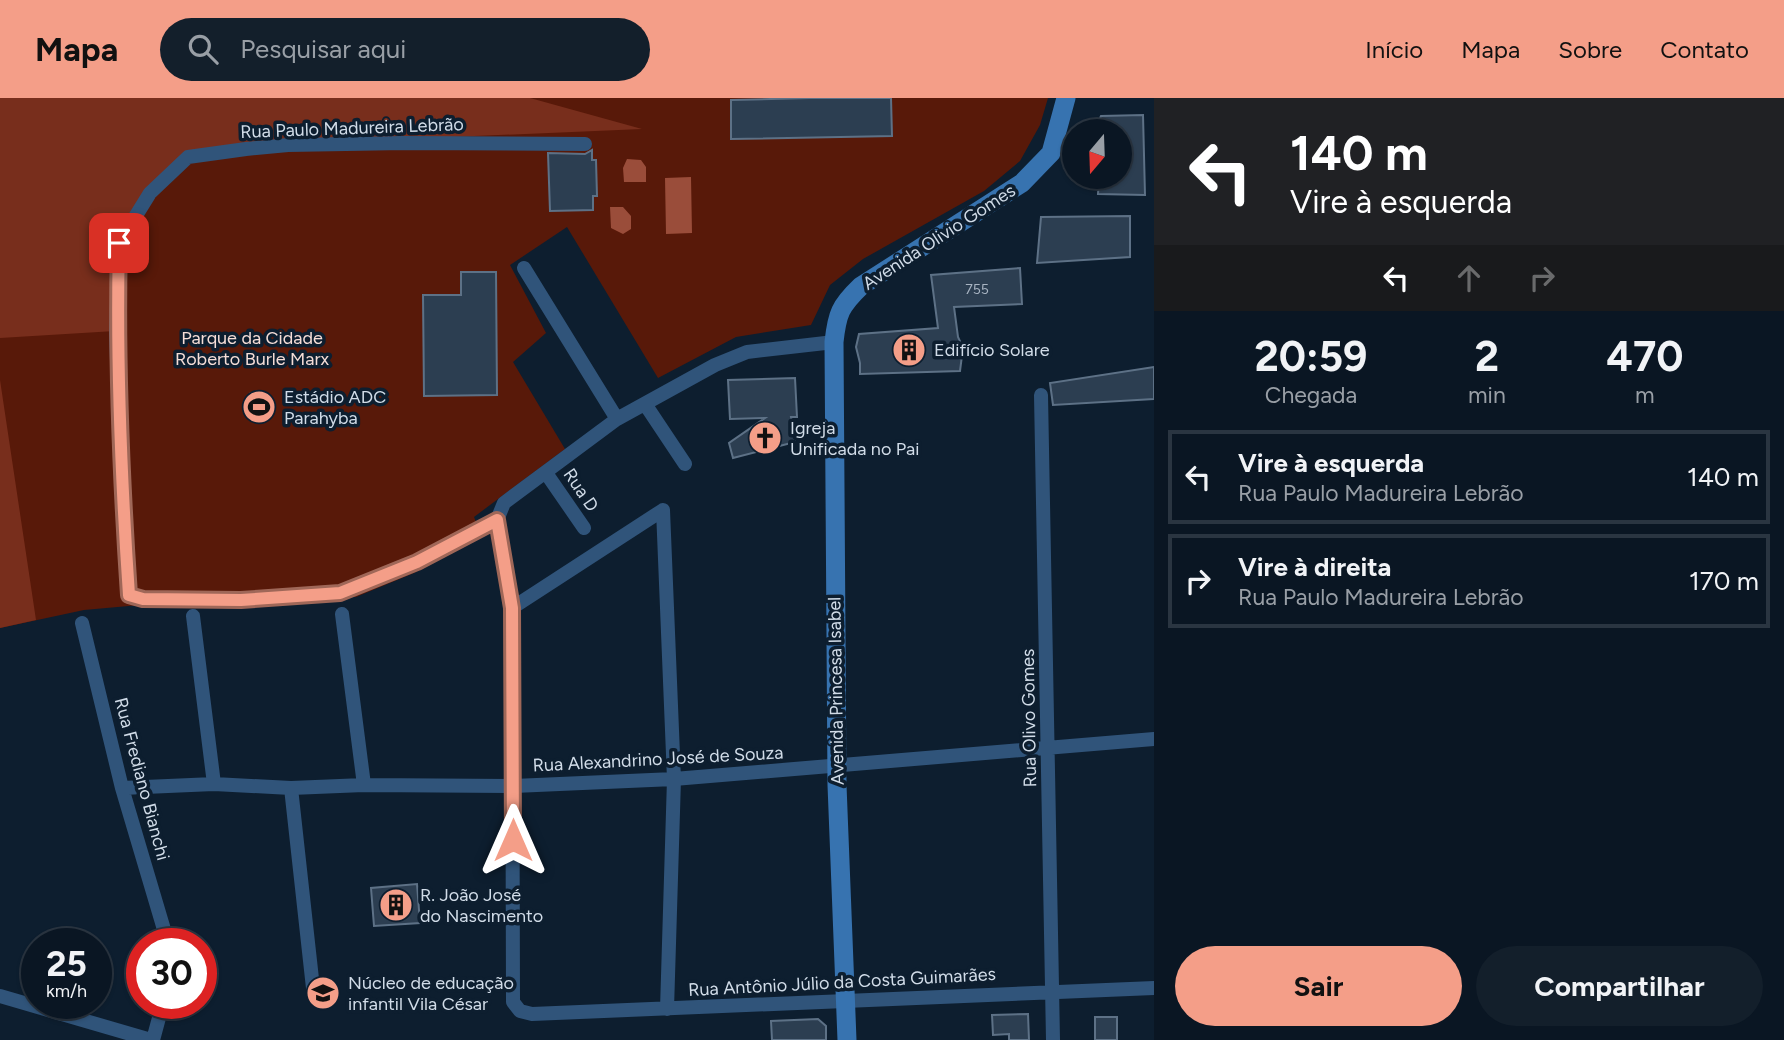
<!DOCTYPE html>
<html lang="pt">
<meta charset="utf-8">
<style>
:root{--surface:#0a1623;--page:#131f2b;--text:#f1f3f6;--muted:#999fa6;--line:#2a3541;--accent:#f49e88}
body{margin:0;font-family:Figtree,sans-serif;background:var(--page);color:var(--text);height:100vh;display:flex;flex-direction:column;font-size:26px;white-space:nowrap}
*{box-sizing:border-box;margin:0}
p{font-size:23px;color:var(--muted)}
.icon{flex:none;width:38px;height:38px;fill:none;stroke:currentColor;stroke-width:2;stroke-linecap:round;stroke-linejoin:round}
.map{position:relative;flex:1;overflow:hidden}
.side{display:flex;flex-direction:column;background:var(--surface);width:630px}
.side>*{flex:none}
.hud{background:#202124;color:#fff;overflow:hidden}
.needle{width:46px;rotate:199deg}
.tools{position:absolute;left:1062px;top:21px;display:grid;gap:14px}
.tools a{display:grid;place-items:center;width:70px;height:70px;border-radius:50%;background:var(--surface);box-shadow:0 2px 5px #0004,0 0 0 2px var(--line);font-size:35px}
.speed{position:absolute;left:21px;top:830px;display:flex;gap:14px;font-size:35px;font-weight:700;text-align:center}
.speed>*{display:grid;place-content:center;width:91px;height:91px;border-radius:50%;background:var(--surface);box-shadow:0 2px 5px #0004,0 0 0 2px var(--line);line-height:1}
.speed small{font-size:18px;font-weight:400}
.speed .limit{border:10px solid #d22;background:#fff;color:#111}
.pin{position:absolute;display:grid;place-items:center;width:60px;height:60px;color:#fff;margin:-30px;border-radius:14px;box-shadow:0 4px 10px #0006}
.me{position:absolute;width:77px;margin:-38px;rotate:0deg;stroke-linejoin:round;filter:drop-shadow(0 0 5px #0008)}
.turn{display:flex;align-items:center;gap:24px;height:147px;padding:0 21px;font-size:32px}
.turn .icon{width:91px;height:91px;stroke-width:2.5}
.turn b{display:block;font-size:49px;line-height:60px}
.lanes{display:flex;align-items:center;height:66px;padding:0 21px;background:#0003;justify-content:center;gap:35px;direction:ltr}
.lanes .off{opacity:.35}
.eta{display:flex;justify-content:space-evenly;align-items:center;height:119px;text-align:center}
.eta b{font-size:42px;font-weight:700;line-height:49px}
.primary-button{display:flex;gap:14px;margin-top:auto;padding:14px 21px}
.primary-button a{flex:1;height:80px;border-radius:42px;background:var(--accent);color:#111;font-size:28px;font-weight:700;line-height:80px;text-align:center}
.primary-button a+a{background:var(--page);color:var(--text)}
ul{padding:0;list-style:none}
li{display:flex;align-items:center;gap:21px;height:94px;margin:0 14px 10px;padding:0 7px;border:4px solid var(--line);border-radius:0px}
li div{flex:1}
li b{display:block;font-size:26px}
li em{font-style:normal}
header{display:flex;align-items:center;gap:42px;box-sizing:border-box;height:98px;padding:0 35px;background:var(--accent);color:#111}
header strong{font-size:33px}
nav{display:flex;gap:38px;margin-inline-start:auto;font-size:24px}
.search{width:490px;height:63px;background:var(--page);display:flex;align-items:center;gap:18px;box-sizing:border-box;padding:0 24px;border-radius:38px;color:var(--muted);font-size:26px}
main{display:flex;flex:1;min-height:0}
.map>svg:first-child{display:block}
.green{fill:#581909}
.forest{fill:#782e1c}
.water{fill:#9a4d3a}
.building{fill:#2c3e51;stroke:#5d7186;stroke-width:2}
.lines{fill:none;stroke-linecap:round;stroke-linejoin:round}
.street{stroke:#30547a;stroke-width:14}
.secondary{stroke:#3773b0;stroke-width:19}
.route-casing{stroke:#9f6758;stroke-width:18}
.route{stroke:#f49e88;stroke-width:12}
.labels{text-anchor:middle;stroke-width:7;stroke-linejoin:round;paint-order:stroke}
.number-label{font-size:14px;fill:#a8b4c2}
.street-label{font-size:18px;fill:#d1dce8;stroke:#0d1e2f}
.park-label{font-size:18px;fill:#f5ddd7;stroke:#0d1e2f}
.poi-label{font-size:18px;fill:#d1dce8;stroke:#0d1e2f;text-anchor:start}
</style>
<header>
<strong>Mapa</strong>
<div class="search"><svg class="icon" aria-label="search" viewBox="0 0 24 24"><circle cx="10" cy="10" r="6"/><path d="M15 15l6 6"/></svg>Pesquisar aqui</div>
<nav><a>Início</a><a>Mapa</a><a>Sobre</a><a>Contato</a></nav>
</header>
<main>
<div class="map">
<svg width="1154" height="942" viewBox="0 0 1154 942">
<rect width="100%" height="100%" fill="#0d1e2f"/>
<!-- green -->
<path class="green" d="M 0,0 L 1048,0 L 1040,27 L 1020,63 L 984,93 L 863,161 L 830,187 L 811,227 L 736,239 L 658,280 L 567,129 L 510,167 L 546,235 L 513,264 L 565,351 L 474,419 L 482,439 L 414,475 L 356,499 L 196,502 L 84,512 L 0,530 Z"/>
<!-- forest -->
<path class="forest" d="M 0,0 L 530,0 L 642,31 L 287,46 L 187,58 L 116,144 L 115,233 L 0,240 Z
M 0,282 L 36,522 L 0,530 Z"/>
<!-- water -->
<path class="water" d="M 627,61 L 641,62 L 646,69 L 646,84 L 624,84 L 623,70 Z
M 691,79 L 692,135 L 666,136 L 665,80 Z
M 610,109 L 623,109 L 631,118 L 631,131 L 623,136 L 611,130 Z"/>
<!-- building -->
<path class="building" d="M 810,0 L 891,0 L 892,38 L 731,41 L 731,2 Z
M 1143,17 L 1145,97 L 1098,96 L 1099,79 L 1120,79 L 1120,33 L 1094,33 L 1101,18 Z
M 592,52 L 592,62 L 596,62 L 597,98 L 593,98 L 593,112 L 550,113 L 548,55 L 585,56 Z
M 1130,118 L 1130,159 L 1037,165 L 1041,119 Z
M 1020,170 L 1022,206 L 954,209 L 958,239 L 963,250 L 960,273 L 860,276 L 860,265 L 856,249 L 859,236 L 938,230 L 931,177 Z
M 461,174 L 496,174 L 497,297 L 424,298 L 423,197 L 461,197 Z
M 1154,269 L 1154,301 L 1053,307 L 1050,285 Z
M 795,280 L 797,319 L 791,319 L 795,344 L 733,360 L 729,345 L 765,320 L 730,321 L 728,282 Z
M 417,786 L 420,825 L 374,828 L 371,790 Z
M 1028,916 L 1029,942 L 1009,942 L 1009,936 L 993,937 L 992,917 Z
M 1095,919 L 1117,919 L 1117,942 L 1095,942 Z
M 818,921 L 826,928 L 826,942 L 772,942 L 771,923 Z"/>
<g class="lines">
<!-- street -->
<path class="street" d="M 585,46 L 404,45 L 288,47 L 246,51 L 188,59 L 150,95 L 119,145 L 116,233 L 121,381 L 129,497 L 143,501 L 241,502 L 340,495 L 417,464 L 497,422 L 504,405 L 617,321 L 715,267 L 747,254 L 834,244
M 524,170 L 617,321
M 1041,297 L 1053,942
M 645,306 L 685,366
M 546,375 L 584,430
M 663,412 L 674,681 L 667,911
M 497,422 L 512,510 L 513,904 L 520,913 L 532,916 L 1154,890
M 512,510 L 663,412
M 342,516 L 364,687
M 193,518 L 214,686
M 82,525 L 122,690 L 168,845
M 122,690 L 214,686 L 291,690 L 364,687 L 514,688 L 674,681 L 1154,641
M 291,690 L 313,890
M 0,898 L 151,942
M 153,942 L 163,905"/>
<!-- secondary -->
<path class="secondary" d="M 847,942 L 837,687 L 834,244 C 837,216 840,208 861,188 L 1022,85 L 1051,55 L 1066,0"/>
</g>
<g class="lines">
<defs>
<path id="route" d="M 119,145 C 116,262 121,380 129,497 L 143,501 L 241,502 L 340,495 L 417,464 L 497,422 L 512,510 L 513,742"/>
</defs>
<!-- route casing -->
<use href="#route" class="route-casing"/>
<!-- route -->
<use href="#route" class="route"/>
</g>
<!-- icons -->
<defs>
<symbol id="building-disc" viewBox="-11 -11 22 22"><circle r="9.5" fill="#f49e88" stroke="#0d1e2f"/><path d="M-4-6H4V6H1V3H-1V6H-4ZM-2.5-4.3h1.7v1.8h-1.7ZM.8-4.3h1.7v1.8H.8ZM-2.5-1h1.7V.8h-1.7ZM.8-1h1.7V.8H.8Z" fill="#111"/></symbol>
<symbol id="stadium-disc" viewBox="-11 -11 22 22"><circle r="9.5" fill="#f49e88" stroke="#0d1e2f"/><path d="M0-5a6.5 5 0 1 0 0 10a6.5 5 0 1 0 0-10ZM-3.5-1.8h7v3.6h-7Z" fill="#111"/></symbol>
<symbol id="church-disc" viewBox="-11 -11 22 22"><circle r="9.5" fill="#f49e88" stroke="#0d1e2f"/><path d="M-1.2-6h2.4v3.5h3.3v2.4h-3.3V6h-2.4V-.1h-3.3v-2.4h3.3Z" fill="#111"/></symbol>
<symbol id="school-disc" viewBox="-11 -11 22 22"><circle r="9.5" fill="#f49e88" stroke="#0d1e2f"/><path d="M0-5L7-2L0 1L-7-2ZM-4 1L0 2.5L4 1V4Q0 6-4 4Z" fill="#111"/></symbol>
</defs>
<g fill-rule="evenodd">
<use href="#building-disc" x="890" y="233" width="38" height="38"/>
<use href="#stadium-disc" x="240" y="290" width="38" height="38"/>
<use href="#church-disc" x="746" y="321" width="38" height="38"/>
<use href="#building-disc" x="377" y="788" width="38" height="38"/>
<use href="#school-disc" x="304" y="876" width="38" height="38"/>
</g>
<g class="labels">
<!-- number labels -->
<g class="number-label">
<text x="977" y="196">755</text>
</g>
<!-- street labels -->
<g class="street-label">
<text transform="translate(352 30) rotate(-2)" y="6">Rua Paulo Madureira Lebrão</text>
<text transform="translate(939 139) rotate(-33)" y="6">Avenida Olivio Gomes</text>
<text transform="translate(581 392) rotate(56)" y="6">Rua D</text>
<text transform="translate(836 593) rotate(-91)" y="6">Avenida Princesa Isabel</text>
<text transform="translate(1029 620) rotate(-91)" y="6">Rua Olivo Gomes</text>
<text transform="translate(658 661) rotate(-3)" y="6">Rua Alexandrino José de Souza</text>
<text transform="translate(142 681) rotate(75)" y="6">Rua Frediano Bianchi</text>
<text transform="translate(842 884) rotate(-3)" y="6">Rua Antônio Júlio da Costa Guimarães</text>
</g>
<!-- park labels -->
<g class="park-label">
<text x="252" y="246">Parque da Cidade<tspan x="252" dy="21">Roberto Burle Marx</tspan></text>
</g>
<!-- poi labels -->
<g class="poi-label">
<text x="934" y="258">Edifício Solare</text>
<text x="284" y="305">Estádio ADC<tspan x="284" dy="21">Parahyba</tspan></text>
<text x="790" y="336">Igreja<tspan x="790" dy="21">Unificada no Pai</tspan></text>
<text x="420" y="803">R. João José<tspan x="420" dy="21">do Nascimento</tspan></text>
<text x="348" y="891">Núcleo de educação<tspan x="348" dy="21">infantil Vila César</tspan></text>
</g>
</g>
</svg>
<div class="tools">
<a><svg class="needle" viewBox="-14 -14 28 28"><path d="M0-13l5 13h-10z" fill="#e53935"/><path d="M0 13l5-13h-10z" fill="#999fa6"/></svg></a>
</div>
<div class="speed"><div>25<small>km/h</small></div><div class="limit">30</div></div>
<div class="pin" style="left:119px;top:145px;background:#d93025"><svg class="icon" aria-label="arrive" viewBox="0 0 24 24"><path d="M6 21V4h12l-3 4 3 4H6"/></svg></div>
<svg class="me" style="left:513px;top:742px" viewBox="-20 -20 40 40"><path d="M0-17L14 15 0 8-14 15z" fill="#f49e88" stroke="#fff" stroke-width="4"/></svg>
</div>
<section class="side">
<div class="hud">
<div class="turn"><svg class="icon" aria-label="left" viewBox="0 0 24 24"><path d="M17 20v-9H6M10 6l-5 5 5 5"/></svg><div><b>140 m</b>Vire à esquerda</div></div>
<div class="lanes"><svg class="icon" aria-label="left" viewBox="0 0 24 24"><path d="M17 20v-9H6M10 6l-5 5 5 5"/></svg><svg class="icon off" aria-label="ahead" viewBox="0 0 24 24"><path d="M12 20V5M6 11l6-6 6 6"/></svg><svg class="icon off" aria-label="right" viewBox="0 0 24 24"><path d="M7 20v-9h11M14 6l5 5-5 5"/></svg></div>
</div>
<div class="eta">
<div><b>20:59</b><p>Chegada</p></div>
<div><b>2</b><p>min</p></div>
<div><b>470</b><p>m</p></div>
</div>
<ul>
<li><svg class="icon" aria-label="left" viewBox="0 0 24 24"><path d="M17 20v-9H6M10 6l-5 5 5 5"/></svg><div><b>Vire à esquerda</b><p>Rua Paulo Madureira Lebrão</p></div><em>140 m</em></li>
<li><svg class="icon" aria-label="right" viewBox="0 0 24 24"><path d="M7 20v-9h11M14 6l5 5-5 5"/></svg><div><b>Vire à direita</b><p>Rua Paulo Madureira Lebrão</p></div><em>170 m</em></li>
</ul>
<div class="primary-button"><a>Sair</a><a>Compartilhar</a></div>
</section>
</main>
